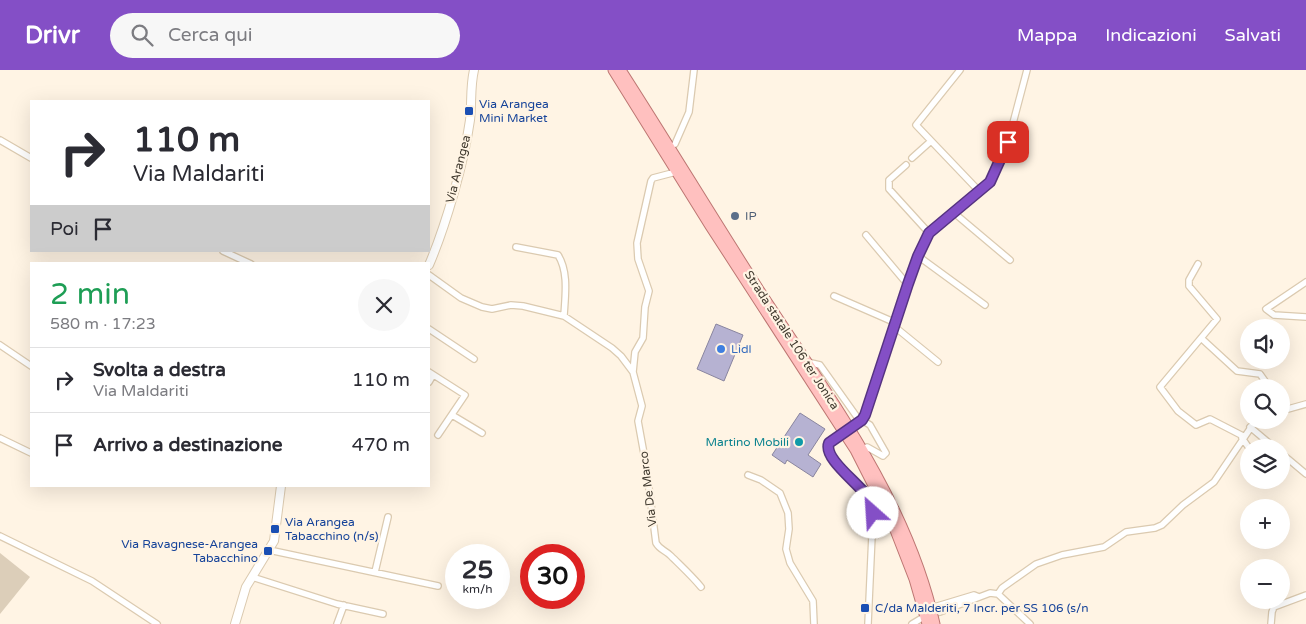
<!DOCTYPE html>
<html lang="it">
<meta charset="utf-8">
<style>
:root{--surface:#fff;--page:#f7f7f7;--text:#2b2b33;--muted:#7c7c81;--line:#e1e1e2;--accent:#844fc6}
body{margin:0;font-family:"Varela Round",sans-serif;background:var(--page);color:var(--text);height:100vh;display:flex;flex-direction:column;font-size:19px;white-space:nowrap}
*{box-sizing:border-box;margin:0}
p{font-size:16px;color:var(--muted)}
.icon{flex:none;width:28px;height:28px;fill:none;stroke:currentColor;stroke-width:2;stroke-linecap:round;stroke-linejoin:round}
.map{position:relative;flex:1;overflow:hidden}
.panel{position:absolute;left:30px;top:192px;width:400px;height:225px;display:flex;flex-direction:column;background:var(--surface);border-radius:0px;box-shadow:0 5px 20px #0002}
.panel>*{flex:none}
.guide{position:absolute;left:30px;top:30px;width:400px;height:152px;border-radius:0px;box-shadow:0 5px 20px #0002;background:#fff;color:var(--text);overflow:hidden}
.buttons{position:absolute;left:1240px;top:249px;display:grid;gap:10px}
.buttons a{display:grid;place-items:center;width:50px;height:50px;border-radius:50%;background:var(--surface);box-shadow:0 5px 20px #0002;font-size:25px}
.speed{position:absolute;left:445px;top:474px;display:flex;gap:10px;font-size:25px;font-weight:700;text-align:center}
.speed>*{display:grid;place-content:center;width:65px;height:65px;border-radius:50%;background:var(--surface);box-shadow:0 5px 20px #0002;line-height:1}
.speed small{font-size:12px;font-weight:400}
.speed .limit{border:8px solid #d22;background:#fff;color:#111}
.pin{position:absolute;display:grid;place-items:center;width:42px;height:42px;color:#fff;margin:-21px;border-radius:10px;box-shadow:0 2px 8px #0006}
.me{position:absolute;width:55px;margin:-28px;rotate:334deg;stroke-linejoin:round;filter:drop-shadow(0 0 4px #0008)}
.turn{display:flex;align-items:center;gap:18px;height:105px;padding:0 20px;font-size:22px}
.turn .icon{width:65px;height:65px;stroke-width:2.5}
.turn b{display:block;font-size:35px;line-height:42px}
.then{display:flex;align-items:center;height:48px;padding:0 20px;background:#0003;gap:10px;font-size:19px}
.round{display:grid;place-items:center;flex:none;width:52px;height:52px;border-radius:26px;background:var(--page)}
.overview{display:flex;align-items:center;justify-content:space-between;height:85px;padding:0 20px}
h1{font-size:30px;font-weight:600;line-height:38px;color:#1e9e55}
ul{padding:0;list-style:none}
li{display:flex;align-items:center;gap:15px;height:65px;padding:0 20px;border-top:1px solid var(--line)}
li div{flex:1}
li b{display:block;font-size:19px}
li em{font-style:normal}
header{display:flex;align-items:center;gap:30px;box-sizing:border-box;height:70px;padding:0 25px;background:var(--accent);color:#fff}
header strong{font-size:24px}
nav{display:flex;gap:28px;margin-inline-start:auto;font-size:18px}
.search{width:350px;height:45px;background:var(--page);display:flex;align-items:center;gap:12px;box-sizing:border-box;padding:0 18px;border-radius:28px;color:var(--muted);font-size:19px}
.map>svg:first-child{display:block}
.green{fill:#dcceb9}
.building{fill:#b6b2d2;stroke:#89859f}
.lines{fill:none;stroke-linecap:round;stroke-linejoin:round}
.minor-casing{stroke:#dbcab0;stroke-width:8}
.tertiary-casing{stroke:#dbcab0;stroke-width:10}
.primary-casing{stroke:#bd7672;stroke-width:11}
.minor{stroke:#fff;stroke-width:5.5}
.tertiary{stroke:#fff;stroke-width:8}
.primary{stroke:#ffc0bf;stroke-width:9}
.minor-bridge-casing{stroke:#dbcab0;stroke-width:8;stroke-linecap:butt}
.minor-bridge{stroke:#fff;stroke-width:5.5}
.route-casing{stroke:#563381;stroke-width:12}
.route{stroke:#844fc6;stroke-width:9}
.transit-dot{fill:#1a4fb4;stroke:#fff4e4;stroke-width:2}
.service-dot{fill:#5c6f8a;stroke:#fff4e4;stroke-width:2}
.shop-dot{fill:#3f7fe0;stroke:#fff4e4;stroke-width:2}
.culture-dot{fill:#0f9aa8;stroke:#fff4e4;stroke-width:2}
.labels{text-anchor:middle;stroke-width:4.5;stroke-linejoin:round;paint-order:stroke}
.transit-label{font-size:12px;fill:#164399;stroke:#fff4e4;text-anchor:start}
.street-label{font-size:12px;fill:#423b30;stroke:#fff4e4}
.service-label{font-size:12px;fill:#4e5e75;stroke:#fff4e4;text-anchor:start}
.shop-label{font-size:12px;fill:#366cbe;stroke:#fff4e4;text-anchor:start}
.culture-label{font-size:12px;fill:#0d838f;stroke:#fff4e4;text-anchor:end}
</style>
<header>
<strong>Drivr</strong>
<div class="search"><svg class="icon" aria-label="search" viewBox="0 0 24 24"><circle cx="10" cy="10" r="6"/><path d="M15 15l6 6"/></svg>Cerca qui</div>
<nav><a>Mappa</a><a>Indicazioni</a><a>Salvati</a></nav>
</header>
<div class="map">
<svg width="1306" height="554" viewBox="0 0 1306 554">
<rect width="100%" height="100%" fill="#fff4e4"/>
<!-- green -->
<path class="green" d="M 0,483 L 30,507 L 0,544 Z"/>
<!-- building -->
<path class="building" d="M 716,254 L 743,265 L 724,311 L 697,299 Z
M 800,343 L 825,359 L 808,385 L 821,394 L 813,407 L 787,390 L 785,394 L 772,385 Z"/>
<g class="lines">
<defs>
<path id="minor" d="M 960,0 L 916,55 L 979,121
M 0,70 L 31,88
M 670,77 L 675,74 L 689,42 L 694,0
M 912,88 L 931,71
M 906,95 L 889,110 L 889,119 L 929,163
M 953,142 L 1010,190
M 866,165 L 908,215
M 516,177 L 558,185 C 569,202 565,227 564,246
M 223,181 L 251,194
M 918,186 L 985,235
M 1198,194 L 1189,210 L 1189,216 L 1217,249 L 1160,317 L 1178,341 L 1196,355 L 1210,349 L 1243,366
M 429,205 L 461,228 L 482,237 L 492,239 L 511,235 L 523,236 L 564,246 L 612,278 L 621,286 L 633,302 L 642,336 L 638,351 L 646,395 L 656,473 C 660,480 665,480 671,486 C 681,496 692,506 701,517
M 1306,212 L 1266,239 L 1274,245 L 1306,247
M 834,226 L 896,253
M 895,257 L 938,292
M 429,259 L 474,289
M 1201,268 L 1237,301 L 1260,304 L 1270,318
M 0,275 L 31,296
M 807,292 L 820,295 L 857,347 L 870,355 L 886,383 L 883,386 L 867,377 L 862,379
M 429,302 L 465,325 L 438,365
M 633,302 L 635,282 L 643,268 L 645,237 L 649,221 L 638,189 L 637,173 L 651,111 L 653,108 L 676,102
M 429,312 L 433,305
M 1281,341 L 1306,334
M 452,345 L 482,363
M 858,353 L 862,350 L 865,345 L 918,186 L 929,163 L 990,112 L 1008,72 L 1027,0
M 1250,357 L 1275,378
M 0,368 L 31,383
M 1242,368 L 1249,378
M 835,369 L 829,373 L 828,384 C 843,403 867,418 873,443 L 868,554
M 1281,383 L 1306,404
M 748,405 L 761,410 L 780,423 L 788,443 L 789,459 L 786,479 L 790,493 L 813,531 L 814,554
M 0,466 L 92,511 L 157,554
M 269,480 L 438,516
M 375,502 L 388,447
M 252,507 L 337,534 L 383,544
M 998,524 L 1002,518 L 1036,494 L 1062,485 L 1104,477 L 1126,462 L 1155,458 L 1162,455 L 1183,435 L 1214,412 L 1256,350
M 998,524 L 1030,554
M 931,538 L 974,525 L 979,527
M 940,542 L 990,523 L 998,524
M 337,554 L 344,535
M 912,554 L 922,548
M 1271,554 L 1272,542 L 1274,537 L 1306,525"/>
<path id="tertiary" d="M 429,195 C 446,155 464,93 470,50 C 472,33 470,17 474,0
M 235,554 L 246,517 L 274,471 L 281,416"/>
<path id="primary" d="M 613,0 L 710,156 L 855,380 L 893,455 L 914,509 L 927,554
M 621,0 C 668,73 713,148 760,221 C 828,325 908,431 935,554"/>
</defs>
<!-- minor casing -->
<use href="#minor" class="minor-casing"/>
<!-- tertiary casing -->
<use href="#tertiary" class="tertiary-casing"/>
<!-- primary casing -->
<use href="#primary" class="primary-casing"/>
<!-- minor -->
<use href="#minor" class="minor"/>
<!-- tertiary -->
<use href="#tertiary" class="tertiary"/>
<!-- primary -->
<use href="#primary" class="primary"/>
<defs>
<path id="minor-bridge" d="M 835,369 L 858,353"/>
</defs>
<!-- minor-bridge casing -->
<use href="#minor-bridge" class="minor-bridge-casing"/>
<!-- minor-bridge -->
<use href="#minor-bridge" class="minor-bridge"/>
</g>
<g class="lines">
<defs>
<path id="route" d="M 873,443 C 872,436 870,431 866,425 C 857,412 823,388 829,373 L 862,350 L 865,345 L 908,214 L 918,186 L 929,163 L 990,112 L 1008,72"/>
</defs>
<!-- route casing -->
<use href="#route" class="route-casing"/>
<!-- route -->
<use href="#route" class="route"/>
</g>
<!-- markers -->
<g class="transit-dot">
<rect x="464" y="36" width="10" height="10" rx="2.5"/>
<rect x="270" y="454" width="10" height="10" rx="2.5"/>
<rect x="263" y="476" width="10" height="10" rx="2.5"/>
<rect x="860" y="533" width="10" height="10" rx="2.5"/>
</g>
<circle class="service-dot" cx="735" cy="146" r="5"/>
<circle class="shop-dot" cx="721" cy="279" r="5"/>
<circle class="culture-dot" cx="799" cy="372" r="5"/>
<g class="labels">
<!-- transit labels -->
<g class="transit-label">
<text x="479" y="38">Via Arangea<tspan x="479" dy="14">Mini Market</tspan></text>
<text x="285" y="456">Via Arangea<tspan x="285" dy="14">Tabacchino (n/s)</tspan></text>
<text x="258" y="478" text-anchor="end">Via Ravagnese-Arangea<tspan x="258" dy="14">Tabacchino</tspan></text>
<text x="875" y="542">C/da Malderiti, 7 Incr. per SS 106 (s/n</text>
</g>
<!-- street labels -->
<g class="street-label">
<text transform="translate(458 99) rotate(-76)" y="4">Via Arangea</text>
<text transform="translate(792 270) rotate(57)" y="4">Strada statale 106 ter Jonica</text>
<text transform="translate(648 419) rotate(-97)" y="4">Via De Marco</text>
</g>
<!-- service labels -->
<g class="service-label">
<text x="745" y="150">IP</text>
</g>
<!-- shop labels -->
<g class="shop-label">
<text x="731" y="283">Lidl</text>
</g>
<!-- culture labels -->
<g class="culture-label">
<text x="789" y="376">Martino Mobili</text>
</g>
</g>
</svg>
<div class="buttons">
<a><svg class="icon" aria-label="sound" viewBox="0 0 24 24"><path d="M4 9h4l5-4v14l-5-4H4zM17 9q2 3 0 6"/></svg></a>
<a><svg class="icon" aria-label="search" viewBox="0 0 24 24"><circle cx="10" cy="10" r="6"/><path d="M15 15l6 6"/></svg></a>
<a><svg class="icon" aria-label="layers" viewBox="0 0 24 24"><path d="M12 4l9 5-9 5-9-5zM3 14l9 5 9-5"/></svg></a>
<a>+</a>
<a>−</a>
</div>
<div class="speed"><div>25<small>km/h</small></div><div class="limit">30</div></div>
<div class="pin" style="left:1008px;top:72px;background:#d93025"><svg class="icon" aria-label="arrive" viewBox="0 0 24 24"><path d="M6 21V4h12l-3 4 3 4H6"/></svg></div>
<svg class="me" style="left:873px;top:443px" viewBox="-20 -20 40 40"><circle r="19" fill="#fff"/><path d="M0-13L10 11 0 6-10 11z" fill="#844fc6"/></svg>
<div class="guide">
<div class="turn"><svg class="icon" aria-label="right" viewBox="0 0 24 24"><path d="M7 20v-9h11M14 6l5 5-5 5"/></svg><div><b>110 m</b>Via Maldariti</div></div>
<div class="then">Poi<svg class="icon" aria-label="arrive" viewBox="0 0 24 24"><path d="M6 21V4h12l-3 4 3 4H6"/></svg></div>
</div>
<section class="panel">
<div class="overview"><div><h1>2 min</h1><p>580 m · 17:23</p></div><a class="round"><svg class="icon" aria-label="close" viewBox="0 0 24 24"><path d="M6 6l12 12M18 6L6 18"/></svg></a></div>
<ul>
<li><svg class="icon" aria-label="right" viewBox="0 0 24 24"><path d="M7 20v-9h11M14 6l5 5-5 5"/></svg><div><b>Svolta a destra</b><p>Via Maldariti</p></div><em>110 m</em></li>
<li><svg class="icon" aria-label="arrive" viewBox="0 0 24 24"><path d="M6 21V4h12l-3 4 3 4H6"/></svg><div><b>Arrivo a destinazione</b></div><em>470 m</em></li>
</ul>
</section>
</div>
